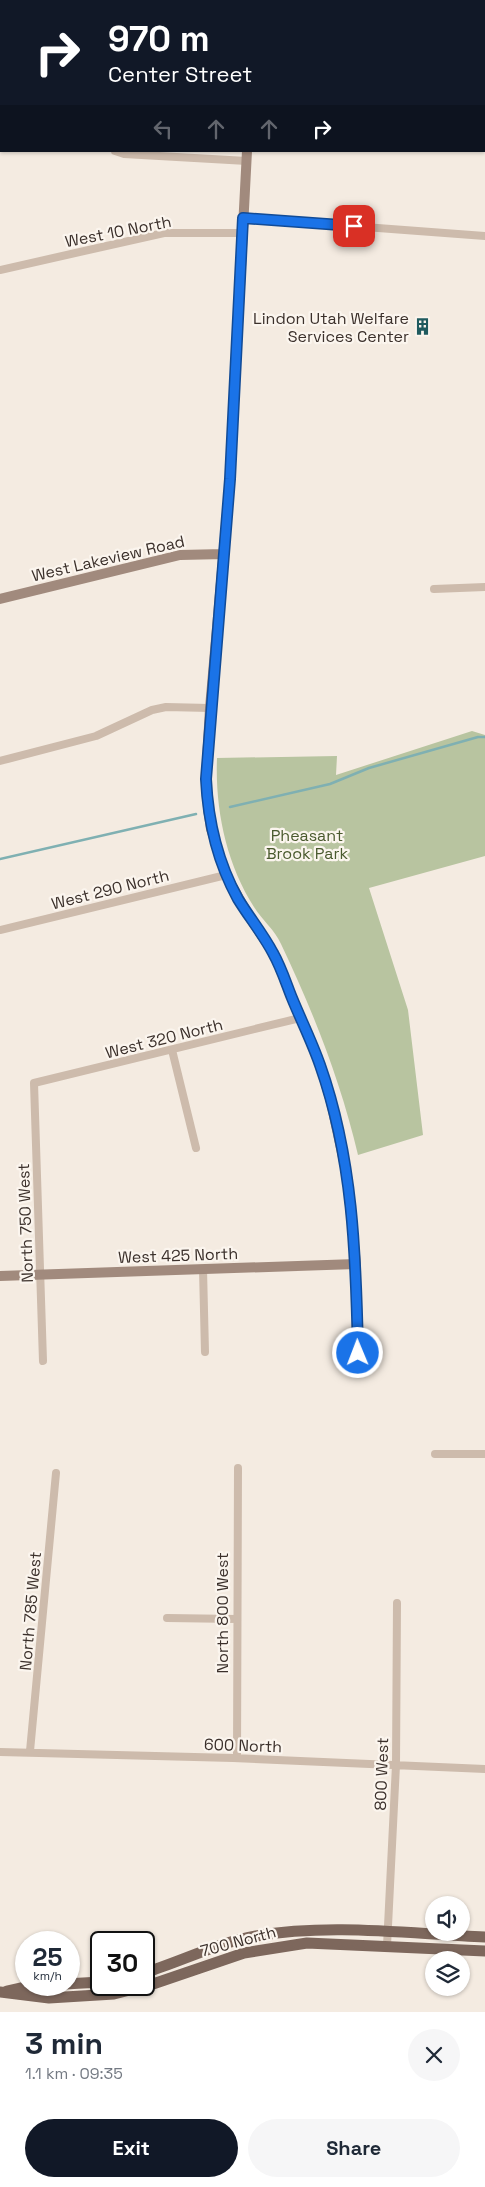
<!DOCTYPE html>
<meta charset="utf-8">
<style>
:root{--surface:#fff;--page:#f6f6f7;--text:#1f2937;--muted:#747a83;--accent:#111827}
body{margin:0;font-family:"Space Grotesk",sans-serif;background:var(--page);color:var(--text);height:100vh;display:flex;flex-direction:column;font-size:19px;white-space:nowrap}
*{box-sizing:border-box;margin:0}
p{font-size:16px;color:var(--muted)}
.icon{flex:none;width:28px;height:28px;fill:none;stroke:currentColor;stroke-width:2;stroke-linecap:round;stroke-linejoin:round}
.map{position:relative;height:2012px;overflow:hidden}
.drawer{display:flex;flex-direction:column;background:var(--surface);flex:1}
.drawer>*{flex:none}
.banner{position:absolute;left:0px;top:0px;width:485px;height:152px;box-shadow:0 1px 4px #0004;background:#111827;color:#fff;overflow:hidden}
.controls{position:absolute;left:425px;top:1896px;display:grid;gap:10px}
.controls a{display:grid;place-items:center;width:45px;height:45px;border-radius:50%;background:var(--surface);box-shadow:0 1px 4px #0004;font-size:25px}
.speed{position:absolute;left:15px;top:1931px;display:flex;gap:10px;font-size:25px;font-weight:700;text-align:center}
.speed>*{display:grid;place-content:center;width:65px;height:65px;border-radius:50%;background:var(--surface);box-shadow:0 1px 4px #0004;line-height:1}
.speed small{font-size:12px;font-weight:400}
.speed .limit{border:2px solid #111;border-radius:8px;background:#fff;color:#111}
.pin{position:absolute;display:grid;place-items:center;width:42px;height:42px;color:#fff;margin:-21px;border-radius:10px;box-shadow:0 2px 8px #0006}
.me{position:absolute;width:55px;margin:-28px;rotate:359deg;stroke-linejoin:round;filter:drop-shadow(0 0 4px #0008)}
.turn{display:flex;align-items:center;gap:18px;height:105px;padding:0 25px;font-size:22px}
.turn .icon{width:65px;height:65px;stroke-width:2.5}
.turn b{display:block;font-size:35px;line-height:42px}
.lanes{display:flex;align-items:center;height:48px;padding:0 25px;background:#0003;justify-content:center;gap:25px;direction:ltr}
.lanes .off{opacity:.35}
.round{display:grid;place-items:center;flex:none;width:52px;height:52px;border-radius:26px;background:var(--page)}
.head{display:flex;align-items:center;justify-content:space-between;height:85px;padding:0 25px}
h1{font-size:30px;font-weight:800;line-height:38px}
.action{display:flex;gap:10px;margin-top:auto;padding:10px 25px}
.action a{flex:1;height:58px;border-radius:30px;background:var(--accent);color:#fff;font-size:20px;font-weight:800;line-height:58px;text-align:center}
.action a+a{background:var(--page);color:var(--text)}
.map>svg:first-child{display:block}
.green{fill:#b8c4a0}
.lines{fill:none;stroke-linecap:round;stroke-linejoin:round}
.stream{stroke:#7fb0b2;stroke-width:2.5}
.street{stroke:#cdbbac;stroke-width:8}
.secondary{stroke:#a18a7d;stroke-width:10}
.primary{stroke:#7d675c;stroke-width:11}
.route-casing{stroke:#114b97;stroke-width:12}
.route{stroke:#1a73e8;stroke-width:9}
.labels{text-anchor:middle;stroke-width:4.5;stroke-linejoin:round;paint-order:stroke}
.street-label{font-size:16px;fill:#3b302b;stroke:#fbf5ee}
.poi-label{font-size:16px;fill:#3b302b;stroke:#fbf5ee;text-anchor:end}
.park-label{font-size:16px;fill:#4a5a2e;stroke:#fbf5ee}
</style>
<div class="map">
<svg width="485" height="2012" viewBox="0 0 485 2012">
<rect width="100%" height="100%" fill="#f4ebe1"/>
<!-- green -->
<path class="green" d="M 472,731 L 485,735 L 485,856 L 369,888 L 408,1010 L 423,1135 L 358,1155 C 341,1082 313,1011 281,944 C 275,930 262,920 254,907 C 226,863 215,809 217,758 L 337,756 L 336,775 Z"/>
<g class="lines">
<!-- stream -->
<path class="stream" d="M 230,807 L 330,784 L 369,768 L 478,737 L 485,737
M 0,859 L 196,814"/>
<!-- street -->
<path class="street" d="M 0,140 L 1,140
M 115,151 L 124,154 L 247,161
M 243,218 L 485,236
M 0,270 L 164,233 L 243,233
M 434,589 L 485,587
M 0,761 L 96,736 L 152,710 L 166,707 L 210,708
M 0,930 L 226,875
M 172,1050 L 196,1148
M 356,1264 L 358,1353
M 203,1269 L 205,1352
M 43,1361 L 34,1083 L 300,1018
M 435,1454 L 485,1454
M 167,1618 L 237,1619
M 30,1751 L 56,1473
M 0,1752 L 233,1758 L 485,1769
M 237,1758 L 238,1468
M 387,1946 L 396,1765 L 397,1603"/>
<!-- secondary -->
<path class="secondary" d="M 257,1 L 257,0
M 0,599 L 180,555 L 224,554
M 0,1276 L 356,1264 L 347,1176 L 331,1102 L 320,1064 L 274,954 L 250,918 L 226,875 L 211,829 L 208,808 L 206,779 L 210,708 L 230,479 L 247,151"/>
<!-- primary -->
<path class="primary" d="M 144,1973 C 182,1961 217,1943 256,1936 C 331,1923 410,1934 485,1937
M 7,1991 L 29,1986 L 101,1982
M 0,1992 L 49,1998 L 114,1994 L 153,1984 L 244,1953 L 307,1943 L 485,1951"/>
</g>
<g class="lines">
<defs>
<path id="route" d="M 354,226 L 243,218 L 230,479 L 206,779 C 208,821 217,861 238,899 C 249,917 263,934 273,953 C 281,967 286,983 292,998 C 301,1020 312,1042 320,1065 C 353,1158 356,1255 358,1353"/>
</defs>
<!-- route casing -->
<use href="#route" class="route-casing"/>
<!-- route -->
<use href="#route" class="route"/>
</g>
<!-- icons -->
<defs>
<symbol id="building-bare" viewBox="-9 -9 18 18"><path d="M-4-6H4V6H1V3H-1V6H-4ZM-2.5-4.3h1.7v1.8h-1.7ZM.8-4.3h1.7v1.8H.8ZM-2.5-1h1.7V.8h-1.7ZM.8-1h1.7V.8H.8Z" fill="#1f5a5e" stroke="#fbf5ee" stroke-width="2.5" paint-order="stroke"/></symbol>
</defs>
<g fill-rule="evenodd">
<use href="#building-bare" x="410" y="314" width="25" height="25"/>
</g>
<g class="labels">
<!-- street labels -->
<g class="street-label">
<text transform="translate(118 231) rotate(-11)" y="6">West 10 North</text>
<text transform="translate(108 558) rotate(-13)" y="6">West Lakeview Road</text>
<text transform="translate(110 889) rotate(-14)" y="6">West 290 North</text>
<text transform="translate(164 1038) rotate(-14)" y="6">West 320 North</text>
<text transform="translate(25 1223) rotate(-92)" y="6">North 750 West</text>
<text transform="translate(178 1255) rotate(-2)" y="6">West 425 North</text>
<text transform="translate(30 1611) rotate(-85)" y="6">North 785 West</text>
<text transform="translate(222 1613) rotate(-90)" y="6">North 800 West</text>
<text transform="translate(243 1745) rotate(2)" y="6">600 North</text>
<text transform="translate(381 1774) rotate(-88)" y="6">800 West</text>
<text transform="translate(238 1941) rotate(-15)" y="6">700 North</text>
</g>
<!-- poi labels -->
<g class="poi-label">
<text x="409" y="324">Lindon Utah Welfare<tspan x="409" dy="18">Services Center</tspan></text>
</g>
<!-- park labels -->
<g class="park-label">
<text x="307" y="841">Pheasant<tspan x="307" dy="18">Brook Park</tspan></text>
</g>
</g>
</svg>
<div class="controls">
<a><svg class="icon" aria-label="sound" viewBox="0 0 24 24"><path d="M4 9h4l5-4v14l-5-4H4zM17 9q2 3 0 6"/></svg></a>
<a><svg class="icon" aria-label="layers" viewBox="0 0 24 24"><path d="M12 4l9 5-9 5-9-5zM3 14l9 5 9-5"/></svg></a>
</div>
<div class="speed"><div>25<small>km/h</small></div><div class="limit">30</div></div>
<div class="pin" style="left:354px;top:226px;background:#d93025"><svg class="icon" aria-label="arrive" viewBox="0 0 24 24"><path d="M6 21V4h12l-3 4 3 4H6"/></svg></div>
<svg class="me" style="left:358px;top:1353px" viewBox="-20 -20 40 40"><circle r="17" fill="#1a73e8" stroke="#fff" stroke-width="3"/><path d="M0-11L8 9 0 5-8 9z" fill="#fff"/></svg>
<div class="banner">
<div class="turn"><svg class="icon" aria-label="right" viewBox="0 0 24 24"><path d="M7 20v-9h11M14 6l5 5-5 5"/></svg><div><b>970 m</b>Center Street</div></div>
<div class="lanes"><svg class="icon off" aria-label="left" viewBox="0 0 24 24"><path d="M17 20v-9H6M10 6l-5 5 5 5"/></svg><svg class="icon off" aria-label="ahead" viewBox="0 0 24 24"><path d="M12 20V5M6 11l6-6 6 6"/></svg><svg class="icon off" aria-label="ahead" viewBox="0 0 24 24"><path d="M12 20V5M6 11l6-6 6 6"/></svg><svg class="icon" aria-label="right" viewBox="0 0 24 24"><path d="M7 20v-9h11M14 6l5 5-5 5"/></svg></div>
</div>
</div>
<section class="drawer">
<div class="head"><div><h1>3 min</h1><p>1.1 km · 09:35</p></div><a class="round"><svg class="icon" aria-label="close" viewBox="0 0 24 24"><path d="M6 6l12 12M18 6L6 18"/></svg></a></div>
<div class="action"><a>Exit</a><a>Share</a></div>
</section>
